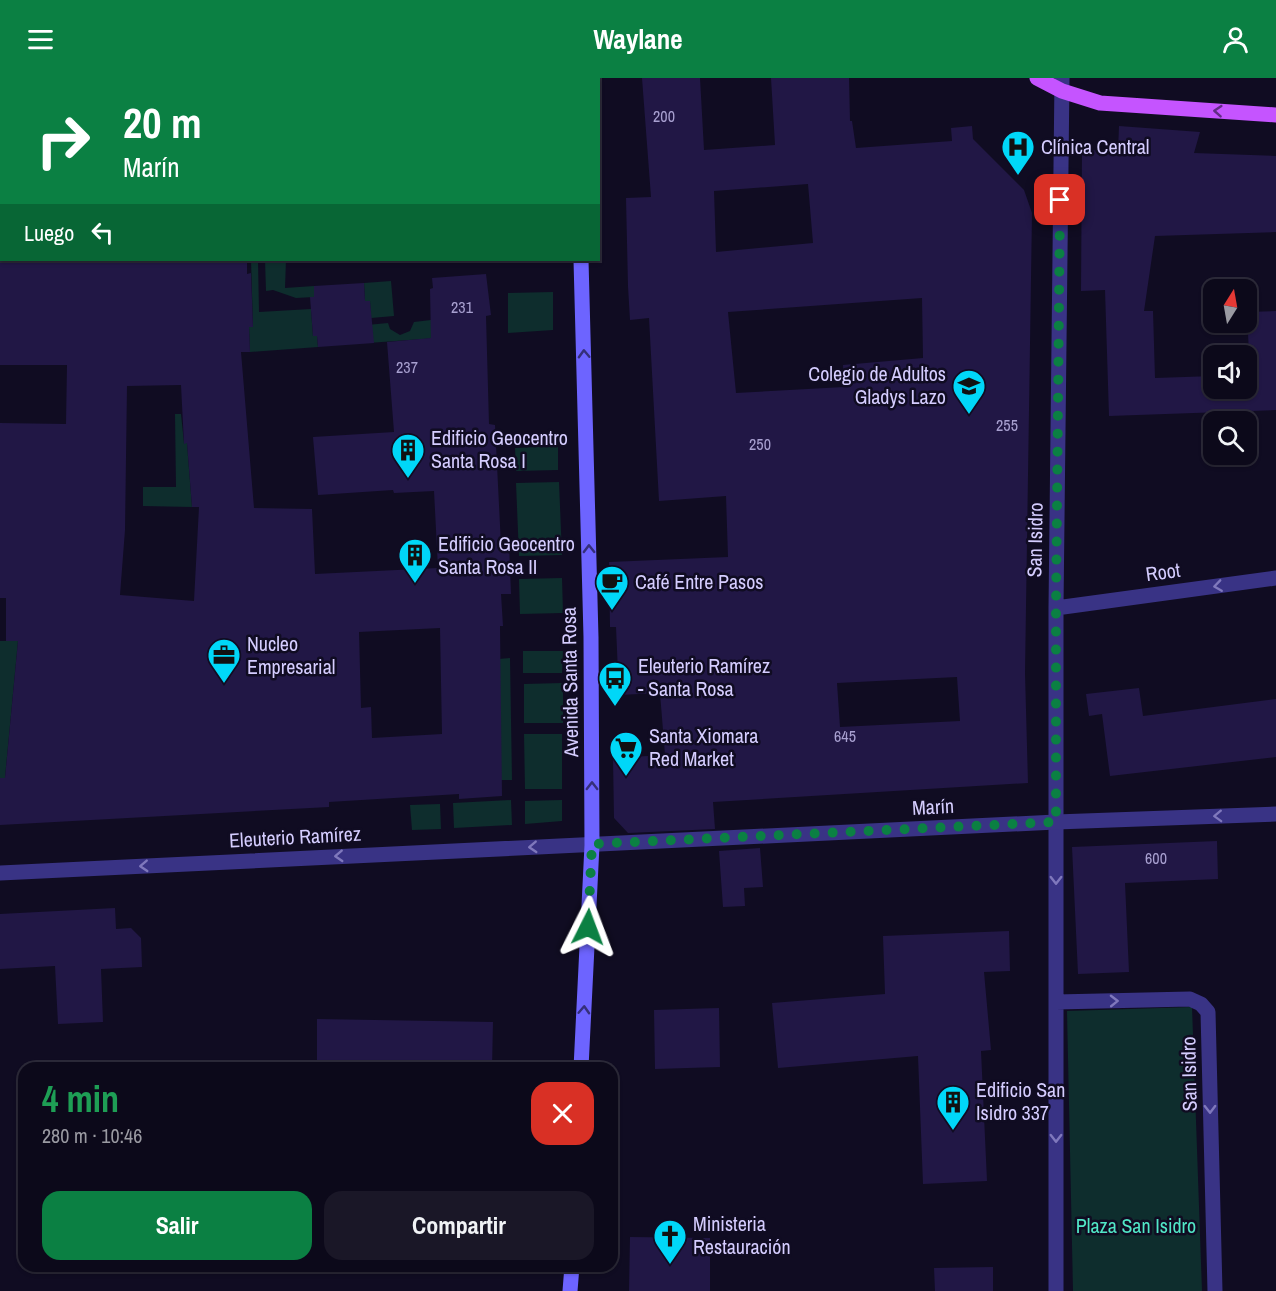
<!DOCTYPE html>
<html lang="es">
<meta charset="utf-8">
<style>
:root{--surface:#0c091a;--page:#1a1727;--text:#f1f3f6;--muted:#9a9aa2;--line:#2c2a39;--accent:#0b8043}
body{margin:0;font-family:"Archivo Narrow",sans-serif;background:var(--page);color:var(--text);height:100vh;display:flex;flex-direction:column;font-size:22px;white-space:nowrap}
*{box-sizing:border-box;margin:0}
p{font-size:20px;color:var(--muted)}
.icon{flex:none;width:33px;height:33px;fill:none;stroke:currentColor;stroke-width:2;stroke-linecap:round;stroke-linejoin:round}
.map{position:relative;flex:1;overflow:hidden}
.drawer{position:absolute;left:18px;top:984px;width:600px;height:210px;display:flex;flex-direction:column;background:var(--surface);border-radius:18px;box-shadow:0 2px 4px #0004,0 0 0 2px var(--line)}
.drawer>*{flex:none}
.guide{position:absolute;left:0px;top:0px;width:600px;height:183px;box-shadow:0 2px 4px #0004,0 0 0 2px var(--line);background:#0b8043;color:#fff;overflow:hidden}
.needle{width:39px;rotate:11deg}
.buttons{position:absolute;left:1203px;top:201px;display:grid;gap:12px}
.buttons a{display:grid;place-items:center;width:54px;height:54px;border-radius:12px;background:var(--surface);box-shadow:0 2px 4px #0004,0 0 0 2px var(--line);font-size:30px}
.pin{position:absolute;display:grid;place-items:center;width:51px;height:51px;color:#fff;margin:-26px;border-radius:12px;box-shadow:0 3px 9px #0006}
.me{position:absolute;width:66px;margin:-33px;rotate:3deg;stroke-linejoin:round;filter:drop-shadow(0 0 4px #0008)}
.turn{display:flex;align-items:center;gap:21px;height:126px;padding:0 24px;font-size:27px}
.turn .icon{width:78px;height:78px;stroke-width:2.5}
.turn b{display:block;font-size:42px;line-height:51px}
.then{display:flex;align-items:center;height:57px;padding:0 24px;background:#0003;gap:12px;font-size:22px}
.round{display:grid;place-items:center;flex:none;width:63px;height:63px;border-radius:18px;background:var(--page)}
.overview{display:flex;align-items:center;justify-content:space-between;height:102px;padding:0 24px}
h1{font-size:36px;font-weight:800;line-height:45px;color:#1e9e55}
.action{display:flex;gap:12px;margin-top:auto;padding:12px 24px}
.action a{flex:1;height:69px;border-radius:18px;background:var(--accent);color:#fff;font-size:24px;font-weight:800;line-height:69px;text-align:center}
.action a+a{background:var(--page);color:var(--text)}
header{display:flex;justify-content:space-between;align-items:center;height:78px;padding:0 24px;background:var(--accent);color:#fff;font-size:27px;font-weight:800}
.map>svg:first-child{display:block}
.green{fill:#0e2d2d}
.building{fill:#211745;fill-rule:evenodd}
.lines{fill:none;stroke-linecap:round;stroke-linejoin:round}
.minor{stroke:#393385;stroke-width:15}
.tertiary{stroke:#393385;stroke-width:15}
.secondary{stroke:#6d64ff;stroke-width:15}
.primary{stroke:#c554ff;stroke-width:15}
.oneway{stroke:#612c85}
.oneway2{stroke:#352f7a}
.oneway3{stroke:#7f78bc}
.route{stroke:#0b8043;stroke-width:10;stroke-dasharray:0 18}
.labels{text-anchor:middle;stroke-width:5;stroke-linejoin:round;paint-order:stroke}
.number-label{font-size:16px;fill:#a8a0d0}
.poi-label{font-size:20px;fill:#d5cdff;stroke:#100c22;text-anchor:start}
.street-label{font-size:20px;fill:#d5cdff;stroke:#100c22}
.park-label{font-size:20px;fill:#51e7c7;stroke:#100c22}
</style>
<header><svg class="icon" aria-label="menu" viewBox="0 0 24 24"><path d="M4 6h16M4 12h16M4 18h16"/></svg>Waylane<svg class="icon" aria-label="person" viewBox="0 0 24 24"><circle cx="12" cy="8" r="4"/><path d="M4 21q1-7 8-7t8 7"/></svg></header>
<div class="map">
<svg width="1276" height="1213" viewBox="0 0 1276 1213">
<rect width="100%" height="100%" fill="#100c22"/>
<!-- green -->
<path class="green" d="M 251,182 L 258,182 L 259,234 L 311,231 L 313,258 L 317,258 L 318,269 L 250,274 L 249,249 L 253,249 Z
M 265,182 L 286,182 L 285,210 L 314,208 L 314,219 L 296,220 L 273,212 L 266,213 Z
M 391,203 L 394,238 L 371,240 L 370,223 L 365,223 L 364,205 Z
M 553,214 L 553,252 L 508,255 L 508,215 Z
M 431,242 L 437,260 L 368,265 L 367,247 L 388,245 L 390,251 L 400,257 L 410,253 L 414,244 Z
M 175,336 L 181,336 L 184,365 L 187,365 L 192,429 L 143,428 L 143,409 L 176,409 Z
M 558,368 L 558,392 L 516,393 L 515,370 Z
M 559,404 L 562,477 L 519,478 L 516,405 Z
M 562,500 L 563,535 L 520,536 L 519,501 Z
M 0,563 L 18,563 L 5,700 L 0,700 Z
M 523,573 L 563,573 L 562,595 L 523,595 Z
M 510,580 L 512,702 L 501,702 L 499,581 Z
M 563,605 L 563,645 L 524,645 L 524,606 Z
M 524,656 L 562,656 L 562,711 L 525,711 Z
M 511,722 L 512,747 L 454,750 L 453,725 Z
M 562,722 L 562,743 L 525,746 L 525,723 Z
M 440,726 L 441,751 L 412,752 L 410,727 Z
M 1192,929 L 1202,1213 L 1073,1213 L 1067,933 Z"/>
<!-- building -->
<path class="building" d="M 642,0 L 700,0 L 704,72 L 775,67 L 771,0 L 849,0 L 850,43 L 852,43 L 856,70 L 952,63 L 951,50 L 972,48 L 973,61 L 1024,112 L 1032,135 L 1025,595 L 1028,705 L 713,724 L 715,751 L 628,755 L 614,740 L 613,680 L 665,677 L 660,615 L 619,617 L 616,549 L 610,549 L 609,484 L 728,479 L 726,418 L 659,423 L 649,240 L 630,242 L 628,208 L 626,120 L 651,119 ZM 808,106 L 813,165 L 716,174 L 714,113 ZM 922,220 L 923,280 L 843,287 L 844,309 L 736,315 L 728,234 ZM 957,599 L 960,643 L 840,649 L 837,605 Z
M 1119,48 L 1200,54 L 1194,75 L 1276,78 L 1276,154 L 1155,158 L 1144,233 L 1153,233 L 1155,300 L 1214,298 L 1214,310 L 1246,310 L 1246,297 L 1250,297 L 1247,234 L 1276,233 L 1276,332 L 1109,338 L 1105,212 L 1081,213 L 1082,72 L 1118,73 Z
M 0,182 L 247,182 L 247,196 L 251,195 L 253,249 L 249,249 L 250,274 L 241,274 L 254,430 L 312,431 L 315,496 L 438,490 L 434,413 L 394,415 L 393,412 L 318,417 L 313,359 L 394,354 L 387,264 L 431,260 L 430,211 L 433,210 L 432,200 L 486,196 L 491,237 L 486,238 L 489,346 L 495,347 L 501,467 L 509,466 L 511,516 L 501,516 L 503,548 L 500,548 L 502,718 L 459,721 L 459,716 L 329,724 L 329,729 L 0,747 L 0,700 L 5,700 L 18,563 L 6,563 L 6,520 L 0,520 L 0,345 L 66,346 L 67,287 L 0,287 ZM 181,307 L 184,366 L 187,365 L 192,429 L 199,429 L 194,523 L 120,517 L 125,452 L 127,308 ZM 440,550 L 442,656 L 372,660 L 371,629 L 361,630 L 359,554 Z
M 364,205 L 365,223 L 370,223 L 374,265 L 318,269 L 317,258 L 313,258 L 310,219 L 314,219 L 314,208 Z
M 1139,610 L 1143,638 L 1276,621 L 1276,679 L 1110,698 L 1102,636 L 1089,638 L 1086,616 Z
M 1217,763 L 1218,801 L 1125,805 L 1129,894 L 1078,896 L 1072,769 Z
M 760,770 L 763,809 L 744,810 L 745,828 L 723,829 L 719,773 Z
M 115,830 L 116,851 L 131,850 L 141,860 L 142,889 L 101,891 L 103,944 L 58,946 L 55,888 L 0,891 L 0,836 Z
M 1009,853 L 1010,893 L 984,894 L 991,972 L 981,973 L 987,1103 L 923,1106 L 918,978 L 778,990 L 772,925 L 885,916 L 883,858 Z
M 719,930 L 720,989 L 655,991 L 654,932 Z
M 317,941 L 493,944 L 492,990 L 317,990 Z
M 630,1159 L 710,1160 L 710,1213 L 629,1213 Z
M 993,1189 L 993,1213 L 935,1213 L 934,1190 Z"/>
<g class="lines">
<!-- minor -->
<path class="minor" d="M 1056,530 L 1276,500
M 1056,924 L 1190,921 L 1201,926 L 1208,934 L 1215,1213
M 1056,1213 L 1056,530 L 1062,0"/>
<!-- tertiary -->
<path class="tertiary" d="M 0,795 L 1056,744 L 1276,736"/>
<!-- secondary -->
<path class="secondary" d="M 576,0 L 576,2
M 581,990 L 592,767 L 591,559 L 581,182
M 570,1213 L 572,1188"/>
<!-- primary -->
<path class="primary" d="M 1037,0 L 1062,13 L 1100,25 L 1276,37"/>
</g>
<!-- one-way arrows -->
<defs><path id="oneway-chevron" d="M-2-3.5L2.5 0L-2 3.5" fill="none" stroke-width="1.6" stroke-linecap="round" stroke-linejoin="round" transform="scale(1.5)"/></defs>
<use class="oneway" href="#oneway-chevron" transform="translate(1218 33) rotate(-176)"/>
<g class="oneway2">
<use href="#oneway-chevron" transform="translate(584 276) rotate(-92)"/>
<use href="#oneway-chevron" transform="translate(589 471) rotate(-91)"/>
<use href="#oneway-chevron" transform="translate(592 708) rotate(-90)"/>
<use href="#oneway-chevron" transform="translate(584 932) rotate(-87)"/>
</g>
<g class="oneway3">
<use href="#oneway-chevron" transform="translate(1218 508) rotate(172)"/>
<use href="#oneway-chevron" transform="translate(1218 738) rotate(178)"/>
<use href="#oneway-chevron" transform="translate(533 769) rotate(177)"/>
<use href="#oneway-chevron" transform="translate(339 778) rotate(177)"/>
<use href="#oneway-chevron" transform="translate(144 788) rotate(177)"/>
<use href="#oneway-chevron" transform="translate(1056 802) rotate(90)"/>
<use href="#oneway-chevron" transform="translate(1114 923) rotate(-1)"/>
<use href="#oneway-chevron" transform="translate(1210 1031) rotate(89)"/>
<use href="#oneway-chevron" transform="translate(1056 1060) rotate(90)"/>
</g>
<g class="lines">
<!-- route -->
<path class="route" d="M 588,849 L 592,766 L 1056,744 L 1056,530 L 1060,122"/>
</g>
<!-- icons -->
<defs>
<symbol id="hospital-pin" viewBox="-11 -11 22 30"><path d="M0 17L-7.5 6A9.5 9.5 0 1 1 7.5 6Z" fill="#00d7f8" stroke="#100c22"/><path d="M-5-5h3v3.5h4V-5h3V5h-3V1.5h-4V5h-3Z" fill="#111"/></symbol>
<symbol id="school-pin" viewBox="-11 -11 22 30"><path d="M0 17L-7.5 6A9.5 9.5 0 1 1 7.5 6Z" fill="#00d7f8" stroke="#100c22"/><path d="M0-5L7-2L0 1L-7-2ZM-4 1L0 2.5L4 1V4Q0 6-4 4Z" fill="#111"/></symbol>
<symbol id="building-pin" viewBox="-11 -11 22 30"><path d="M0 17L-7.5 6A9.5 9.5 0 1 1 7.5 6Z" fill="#00d7f8" stroke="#100c22"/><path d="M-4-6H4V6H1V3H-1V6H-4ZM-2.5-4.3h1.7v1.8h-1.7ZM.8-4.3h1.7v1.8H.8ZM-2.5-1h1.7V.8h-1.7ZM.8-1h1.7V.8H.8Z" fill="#111"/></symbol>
<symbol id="cafe-pin" viewBox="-11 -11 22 30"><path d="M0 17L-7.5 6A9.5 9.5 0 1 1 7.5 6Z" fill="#00d7f8" stroke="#100c22"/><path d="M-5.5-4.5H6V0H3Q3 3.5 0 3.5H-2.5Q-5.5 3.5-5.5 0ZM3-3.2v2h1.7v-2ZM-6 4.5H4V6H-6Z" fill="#111"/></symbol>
<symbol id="office-pin" viewBox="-11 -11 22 30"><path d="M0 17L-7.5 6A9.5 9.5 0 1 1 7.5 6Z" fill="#00d7f8" stroke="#100c22"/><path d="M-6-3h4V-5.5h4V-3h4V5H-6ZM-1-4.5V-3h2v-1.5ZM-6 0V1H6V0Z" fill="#111"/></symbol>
<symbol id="bus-pin" viewBox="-11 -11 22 30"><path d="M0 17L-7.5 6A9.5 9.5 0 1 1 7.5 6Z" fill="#00d7f8" stroke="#100c22"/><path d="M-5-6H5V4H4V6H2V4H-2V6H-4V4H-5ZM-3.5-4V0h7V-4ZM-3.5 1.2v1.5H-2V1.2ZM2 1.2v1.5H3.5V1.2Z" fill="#111"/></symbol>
<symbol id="supermarket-pin" viewBox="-11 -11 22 30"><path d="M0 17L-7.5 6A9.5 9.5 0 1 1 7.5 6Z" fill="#00d7f8" stroke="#100c22"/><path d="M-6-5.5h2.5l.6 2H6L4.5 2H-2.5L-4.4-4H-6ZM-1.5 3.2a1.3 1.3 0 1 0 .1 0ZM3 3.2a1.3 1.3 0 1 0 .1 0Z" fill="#111"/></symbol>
<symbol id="church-pin" viewBox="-11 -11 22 30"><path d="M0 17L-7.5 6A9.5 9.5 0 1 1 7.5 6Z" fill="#00d7f8" stroke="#100c22"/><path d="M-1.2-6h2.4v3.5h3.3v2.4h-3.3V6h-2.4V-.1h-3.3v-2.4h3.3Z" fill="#111"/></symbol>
</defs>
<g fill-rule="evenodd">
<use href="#hospital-pin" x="999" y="50" width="38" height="52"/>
<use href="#school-pin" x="950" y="289" width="38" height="52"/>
<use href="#building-pin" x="389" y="353" width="38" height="52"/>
<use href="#building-pin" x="396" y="458" width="38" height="52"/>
<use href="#cafe-pin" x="593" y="485" width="38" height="52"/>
<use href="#office-pin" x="205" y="558" width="38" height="52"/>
<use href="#bus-pin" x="596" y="581" width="38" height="52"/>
<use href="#supermarket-pin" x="607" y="651" width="38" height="52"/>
<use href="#building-pin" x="934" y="1005" width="38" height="52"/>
<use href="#church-pin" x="651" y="1139" width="38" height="52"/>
</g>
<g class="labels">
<!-- number labels -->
<g class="number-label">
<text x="664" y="44">200</text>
<text x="462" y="235">231</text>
<text x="407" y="295">237</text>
<text x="1007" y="353">255</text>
<text x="760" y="372">250</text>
<text x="845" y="664">645</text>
<text x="1156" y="786">600</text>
</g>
<!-- poi labels -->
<g class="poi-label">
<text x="1041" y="76">Clínica Central</text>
<text x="946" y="303" text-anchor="end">Colegio de Adultos<tspan x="946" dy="23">Gladys Lazo</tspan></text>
<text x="431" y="367">Edificio Geocentro<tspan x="431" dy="23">Santa Rosa I</tspan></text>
<text x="438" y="473">Edificio Geocentro<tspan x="438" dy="23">Santa Rosa II</tspan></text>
<text x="635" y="511">Café Entre Pasos</text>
<text x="247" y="573">Nucleo<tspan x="247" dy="23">Empresarial</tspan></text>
<text x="638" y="595">Eleuterio Ramírez<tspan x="638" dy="23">- Santa Rosa</tspan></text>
<text x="649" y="665">Santa Xiomara<tspan x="649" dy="23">Red Market</tspan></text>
<text x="976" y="1019">Edificio San<tspan x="976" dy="23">Isidro 337</tspan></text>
<text x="693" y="1153">Ministeria<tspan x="693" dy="23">Restauración</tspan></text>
</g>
<!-- street labels -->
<g class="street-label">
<text transform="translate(1035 462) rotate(-89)" y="7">San Isidro</text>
<text transform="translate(1163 494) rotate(-8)" y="7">Root</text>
<text transform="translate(570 604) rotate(-91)" y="7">Avenida Santa Rosa</text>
<text transform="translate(933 729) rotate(-3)" y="7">Marín</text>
<text transform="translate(295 759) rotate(-3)" y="7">Eleuterio Ramírez</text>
<text transform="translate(1189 996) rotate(-91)" y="7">San Isidro</text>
</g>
<!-- park labels -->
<g class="park-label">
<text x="1136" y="1155">Plaza San Isidro</text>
</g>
</g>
</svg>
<div class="buttons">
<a><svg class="needle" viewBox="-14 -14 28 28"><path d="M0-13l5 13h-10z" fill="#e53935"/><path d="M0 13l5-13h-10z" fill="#9a9aa2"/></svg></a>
<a><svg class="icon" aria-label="sound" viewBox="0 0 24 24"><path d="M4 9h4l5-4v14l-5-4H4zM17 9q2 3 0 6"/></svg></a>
<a><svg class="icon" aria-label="search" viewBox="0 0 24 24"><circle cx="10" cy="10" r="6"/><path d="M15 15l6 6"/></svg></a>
</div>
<div class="pin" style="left:1060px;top:122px;background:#d93025"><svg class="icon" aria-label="arrive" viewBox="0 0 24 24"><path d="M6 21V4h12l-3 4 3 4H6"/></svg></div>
<svg class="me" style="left:588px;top:849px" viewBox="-20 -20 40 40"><path d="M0-17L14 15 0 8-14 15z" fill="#0b8043" stroke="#fff" stroke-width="4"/></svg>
<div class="guide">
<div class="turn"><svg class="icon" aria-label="right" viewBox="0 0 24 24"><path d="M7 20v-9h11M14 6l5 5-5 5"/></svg><div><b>20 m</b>Marín</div></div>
<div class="then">Luego<svg class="icon" aria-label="left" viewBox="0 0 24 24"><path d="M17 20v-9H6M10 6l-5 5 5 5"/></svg></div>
</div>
<section class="drawer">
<div class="overview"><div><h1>4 min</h1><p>280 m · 10:46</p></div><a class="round" style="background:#d93025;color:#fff"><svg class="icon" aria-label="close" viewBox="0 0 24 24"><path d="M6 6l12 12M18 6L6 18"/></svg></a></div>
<div class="action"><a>Salir</a><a>Compartir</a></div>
</section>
</div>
